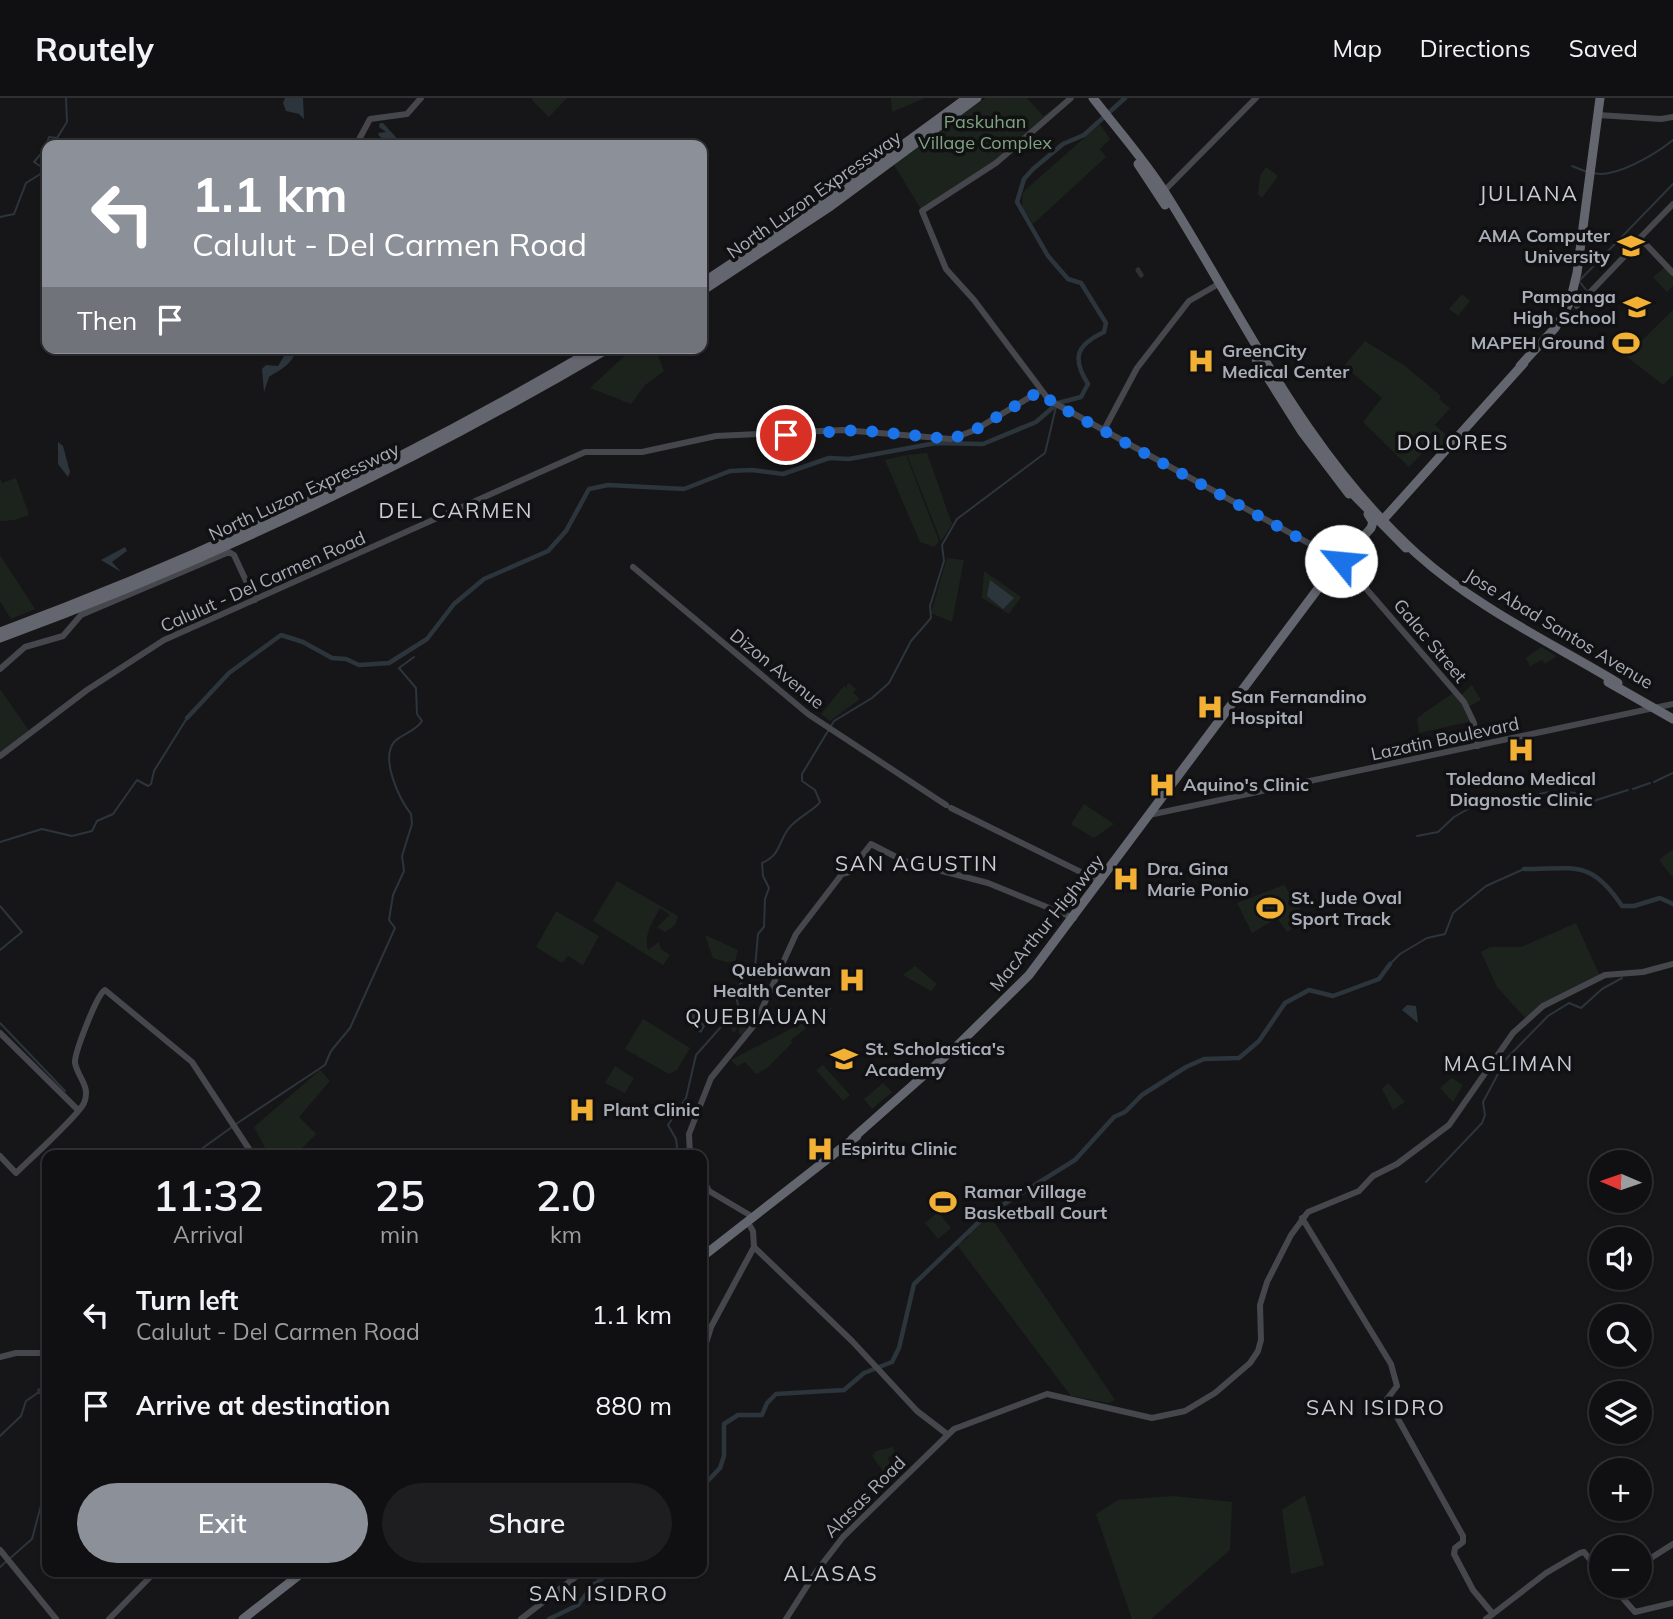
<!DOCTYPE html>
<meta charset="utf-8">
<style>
:root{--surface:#101012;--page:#1e1e20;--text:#f1f3f6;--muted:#9c9d9f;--line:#303032;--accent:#8c9099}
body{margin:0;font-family:Mulish,sans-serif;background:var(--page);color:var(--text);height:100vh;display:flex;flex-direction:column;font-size:26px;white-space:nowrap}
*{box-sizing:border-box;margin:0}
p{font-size:23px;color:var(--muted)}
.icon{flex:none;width:38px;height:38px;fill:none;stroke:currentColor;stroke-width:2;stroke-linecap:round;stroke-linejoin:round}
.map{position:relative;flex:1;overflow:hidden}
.sheet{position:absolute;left:42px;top:1052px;width:665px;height:427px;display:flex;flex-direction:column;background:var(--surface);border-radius:14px;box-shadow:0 2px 5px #0004,0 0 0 2px var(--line)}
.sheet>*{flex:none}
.guide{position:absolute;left:42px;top:42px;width:665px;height:214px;border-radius:14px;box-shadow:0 2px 5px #0004,0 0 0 2px var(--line);background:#8c9099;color:#fff;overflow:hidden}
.needle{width:46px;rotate:272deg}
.controls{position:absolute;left:1589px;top:1052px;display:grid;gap:14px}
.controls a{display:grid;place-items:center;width:63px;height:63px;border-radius:50%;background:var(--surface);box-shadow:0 2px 5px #0004,0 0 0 2px var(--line);font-size:35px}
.pin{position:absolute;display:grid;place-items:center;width:60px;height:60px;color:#fff;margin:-30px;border:4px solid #fff;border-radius:50%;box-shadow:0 2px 7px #0007}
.me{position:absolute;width:77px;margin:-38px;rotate:298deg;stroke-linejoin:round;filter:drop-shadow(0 0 5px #0008)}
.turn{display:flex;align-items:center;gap:24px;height:147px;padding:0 35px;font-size:32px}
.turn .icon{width:91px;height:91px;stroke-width:2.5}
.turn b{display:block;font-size:49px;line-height:60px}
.then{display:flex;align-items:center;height:66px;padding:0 35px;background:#0003;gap:14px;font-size:26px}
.eta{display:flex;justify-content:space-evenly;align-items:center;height:119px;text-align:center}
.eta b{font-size:42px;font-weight:600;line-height:49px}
.cta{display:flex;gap:14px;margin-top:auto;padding:14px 35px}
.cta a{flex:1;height:80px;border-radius:42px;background:var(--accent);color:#fff;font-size:28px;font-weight:600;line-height:80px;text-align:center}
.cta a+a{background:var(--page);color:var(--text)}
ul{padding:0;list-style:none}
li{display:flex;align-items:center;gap:21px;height:91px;padding:0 35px}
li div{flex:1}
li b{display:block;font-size:26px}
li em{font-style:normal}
header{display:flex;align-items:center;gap:42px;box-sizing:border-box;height:98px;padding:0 35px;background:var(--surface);border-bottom:2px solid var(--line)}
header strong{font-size:33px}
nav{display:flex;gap:38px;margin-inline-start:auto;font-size:24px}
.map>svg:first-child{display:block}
.green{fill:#1c231d}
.water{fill:#2c353c}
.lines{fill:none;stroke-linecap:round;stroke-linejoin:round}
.stream{stroke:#2c353c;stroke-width:2}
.river{stroke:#2c353c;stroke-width:4.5}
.taxiway{stroke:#303135;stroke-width:5}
.secondary{stroke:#45474d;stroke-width:6}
.highway{stroke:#63666e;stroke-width:9}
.highway-bridge{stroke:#63666e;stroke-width:9}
.route{stroke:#1a73e8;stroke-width:12;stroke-dasharray:0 21.6}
.labels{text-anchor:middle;stroke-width:7;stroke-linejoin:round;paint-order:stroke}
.park-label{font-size:18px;fill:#7fa381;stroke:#111113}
.street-label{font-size:18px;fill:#a8adb8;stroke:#111113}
.poi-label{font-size:18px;font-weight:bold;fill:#a8adb8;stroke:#111113;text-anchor:start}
.quarter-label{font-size:21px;letter-spacing:2px;fill:#c9ccd4;stroke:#111113}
</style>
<header>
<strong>Routely</strong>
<nav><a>Map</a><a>Directions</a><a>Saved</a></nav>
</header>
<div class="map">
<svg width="1673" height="1521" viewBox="0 0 1673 1521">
<rect width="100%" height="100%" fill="#161618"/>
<!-- green -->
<path class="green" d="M 533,0 L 567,0 L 549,19 L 532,2 Z
M 891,0 L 925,0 L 892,14 Z
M 986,0 L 1027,0 L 1043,18 L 1069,0 L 996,63 L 921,111 L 892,64 Z
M 1100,26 L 1110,41 L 1100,51 L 1106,59 L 1033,126 L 1022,109 L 1023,94 Z
M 1266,69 L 1278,78 L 1262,100 L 1258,96 L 1260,78 Z
M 1665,169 L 1673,177 L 1673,188 L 1667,194 L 1653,179 Z
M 1462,196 L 1470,203 L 1458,218 L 1449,211 Z
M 1673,212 L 1673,277 L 1663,287 L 1626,258 Z
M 1365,243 L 1405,268 L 1441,298 L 1439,301 L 1450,310 L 1435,327 L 1451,341 L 1440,354 L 1431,346 L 1409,369 L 1363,324 L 1382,300 L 1344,268 Z
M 633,250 L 655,250 L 664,273 L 645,287 L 631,306 L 590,290 Z
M 927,355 L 952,426 L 941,443 L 907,357 Z
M 906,357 L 939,443 L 934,449 L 920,444 L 885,362 Z
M 0,380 L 2,385 L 16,380 L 29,417 L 15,422 L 0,423 Z
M 0,457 L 35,511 L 11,521 L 0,503 Z
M 947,460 L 964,462 L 952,524 L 931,515 Z
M 984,473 L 1021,499 L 1009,516 L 982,500 Z
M 1541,549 L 1557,558 L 1545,566 L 1542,562 L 1530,568 L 1526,560 Z
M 849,585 L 856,591 L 853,595 L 860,601 L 830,623 L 821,616 L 844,588 L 848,591 L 846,588 Z
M 1472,587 L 1481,602 L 1468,609 L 1460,598 Z
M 0,591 L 30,634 L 0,657 Z
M 1453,595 L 1466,609 L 1472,623 L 1419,635 L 1417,620 Z
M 1084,706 L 1114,726 L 1094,740 L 1071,726 Z
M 1673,751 L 1673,780 L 1659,762 Z
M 617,783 L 678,818 L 675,827 L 665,834 L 657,829 L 670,817 L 660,810 C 653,823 643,838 648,852 L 659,844 L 661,851 L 670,857 L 663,867 L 593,823 Z
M 1284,787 L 1307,821 L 1287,834 L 1277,820 L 1252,835 L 1237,805 Z
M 556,813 L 599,838 L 583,867 L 568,858 L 562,865 L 536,849 Z
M 1576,825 L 1600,878 L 1570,893 L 1527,922 L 1497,889 L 1481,854 L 1490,849 L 1521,849 Z
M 705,837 L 738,852 L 735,863 L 726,864 L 713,860 Z
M 915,868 L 937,886 L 931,893 L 903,877 Z
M 740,906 L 744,908 L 742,924 L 749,934 L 745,939 L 739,936 L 739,928 L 734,935 L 730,930 L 738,920 Z
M 835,908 L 791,942 L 792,945 L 766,971 L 756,976 L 745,964 L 737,968 L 731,962 Z
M 643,921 L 690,950 L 677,972 L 669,976 L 625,951 Z
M 823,967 L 850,997 L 843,1003 L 816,972 Z
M 615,968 L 634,980 L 625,995 L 605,985 Z
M 320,972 L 330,983 L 299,1019 L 316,1036 L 295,1057 L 269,1057 L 254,1029 Z
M 1452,980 L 1463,987 L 1453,1004 L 1440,990 Z
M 883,985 L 892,994 L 872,1011 L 864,1001 Z
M 1388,985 L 1405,1004 L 1393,1012 L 1382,991 Z
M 938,1114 L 951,1130 L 938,1141 L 925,1125 Z
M 986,1117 L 991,1119 L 1115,1302 L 1108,1305 L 1071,1298 L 957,1147 L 969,1139 L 968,1137 Z
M 893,1349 L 896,1357 L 888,1359 L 890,1368 L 884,1374 L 872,1358 L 876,1353 Z
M 1305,1397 L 1324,1467 L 1291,1476 L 1282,1412 Z
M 1173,1398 L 1232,1404 L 1230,1452 L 1151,1521 L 1132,1521 L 1096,1416 L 1118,1402 Z"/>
<!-- water -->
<path class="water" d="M 285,0 L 303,0 L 304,21 L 299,16 L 286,13 L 283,5 Z
M 380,25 L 383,25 L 403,47 L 391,47 L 379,38 L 378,35 L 386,34 L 379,29 Z
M 289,250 L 296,250 C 294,266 281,271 269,279 L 264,294 L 262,271 L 266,267 L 278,268 Z
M 58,344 L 63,348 L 70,374 L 68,379 L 58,366 Z
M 125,449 L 127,453 L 112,464 L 121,474 L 101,462 Z
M 990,482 L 1014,500 L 1003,511 L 987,498 Z
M 1407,907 L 1416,908 L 1418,925 L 1402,912 Z
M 695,911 L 710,920 L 701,935 L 686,926 Z"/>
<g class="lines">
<!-- stream -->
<path class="stream" d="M 1572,68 L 1587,74
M 1594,75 C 1615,81 1657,55 1673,42
M 0,119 L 14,116 L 26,85 L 42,75 L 43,70 L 34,64 L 45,51 L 49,39 L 57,40 L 67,24 L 66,0
M 1587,193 L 1579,183 L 1673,86
M 1654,684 L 1673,675
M 1633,691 L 1650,685
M 1417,738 L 1438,734 L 1454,719 L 1475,707 L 1488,711 C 1496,704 1507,697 1519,703 C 1539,695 1553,691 1575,695 L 1584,706 L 1628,692
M 0,744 L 42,731 L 72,738 L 92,733 L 97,723 L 113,716 L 137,682 L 148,688 L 151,686 L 154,673 L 187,620
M 0,808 L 22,834 L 0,852
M 1390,866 L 1400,856 L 1427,840 L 1445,836 L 1453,815 L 1486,788 L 1524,771
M 0,925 L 65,993
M 236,1026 L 325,967 L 331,953 L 350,930 L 395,830 L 389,822 L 393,797 L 404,773 L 402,758 L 412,726 L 411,716 C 400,702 379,660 395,643 C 404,635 416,633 422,623 L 417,616 L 416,590 L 399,570 L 414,559
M 193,1057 L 232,1029
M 678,1057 L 676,1041 L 668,1027 L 686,1000 L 696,957 L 736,912 L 738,907 L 735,892 L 755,870 L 758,836 L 764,829 L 765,801 L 769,790 L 763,778 L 762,765 C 781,757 778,744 789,730 C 798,719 816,711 820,704 L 815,692 L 802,683 L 802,676 L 834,623 L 872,600 L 889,585 L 911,543 L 931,520 L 930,508 L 944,463 L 942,447 L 957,421 L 1045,355 L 1056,309
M 1426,1084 L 1482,1025 L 1485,1017 L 1483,1004 L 1506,961 L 1548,918 L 1569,905 L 1581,910 L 1602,891 L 1622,880
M 47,1286 L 38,1292 L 47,1305
M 0,1338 L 21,1318 L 26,1303 L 39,1294
M 0,1469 L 32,1441 L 43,1400 L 47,1398"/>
<!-- river -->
<path class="river" d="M 187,620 L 229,575 L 281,537 L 303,544 L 332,560 L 346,561 L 359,567 L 389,565 L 427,541 L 454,506 L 484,481 L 548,453 L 566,433 L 589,391 L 608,387 L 684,391 L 730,373 L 752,372 L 783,376 L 829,360 L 849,361 L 936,345 L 983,346 L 1036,324 L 1058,305 L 1081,299 L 1088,286 C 1071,259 1077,247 1104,234 L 1106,225 L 1081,185 L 1068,181 L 1048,158 L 1017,104 L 1024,81 L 1033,71 L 1063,46 L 1084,37 L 1125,0
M 1524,771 C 1575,771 1591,761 1622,808 L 1634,808 L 1660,800 L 1673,806
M 702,1389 L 720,1370 L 724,1358 L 724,1326 L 738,1317 L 762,1317 L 767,1305 L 776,1296 L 844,1292 L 864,1275 L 892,1264 L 899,1250 L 914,1186 L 985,1118 L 1075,1062 L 1114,1019 L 1125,1014 L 1142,997 L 1186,969 L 1204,961 L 1239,960 L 1259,943 L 1285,905 L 1309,892 L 1333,898 L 1379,881 L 1390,866
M 549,1521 L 578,1507 L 593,1487 L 609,1476 L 629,1474"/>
<!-- taxiway -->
<path class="taxiway" d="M 1138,172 L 1141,177"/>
<!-- secondary -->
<path class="secondary" d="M 1071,0 L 996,65 L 922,113 L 946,171 L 974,202 L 1049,302 L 1341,463
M 1598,17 L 1661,21 L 1673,19
M 356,47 L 370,21 L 407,16 L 421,0
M 1164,93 L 1256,0
M 1638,142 L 1673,106
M 1577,208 L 1641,141 L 1673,175
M 1104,332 L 1137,270 L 1189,203 L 1215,188
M 1344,465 L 1464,604 L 1474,625 L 1478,648
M 633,469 L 808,616 L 946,707
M 0,571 L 25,549 L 63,538 L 81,517 L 229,454 L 234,457 L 255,502
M 0,658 L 87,592 L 164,542 L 585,354 L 642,354 L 716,338 L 843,332 L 951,341 L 975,332 L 1040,293
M 951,710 L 1101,784
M 1149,717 L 1673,606
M 0,935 L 78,1012
M 690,1057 L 689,1036 L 711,980 L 755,926 L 796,836 L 842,776 L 849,774 L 871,746 L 904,763 L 988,785 L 1074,820
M 0,1058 L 16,1075 C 29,1062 79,1017 84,1005 C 91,988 78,980 75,965 C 74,956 97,896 105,892 L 192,964 L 253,1057
M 702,1079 L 709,1093 L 753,1119
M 1302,1120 L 1391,1266 L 1397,1288 L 1387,1301 L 1463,1438 L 1463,1444 L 1455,1450 L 1454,1456 L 1473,1492 L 1493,1516 L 1486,1521
M 754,1149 L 852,1243 L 917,1313 L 947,1336
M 702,1258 L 711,1229 L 754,1149 L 753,1133 L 747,1123
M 0,1259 L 16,1255 L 47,1255
M 702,1269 L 705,1254
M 0,1452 L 56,1521
M 1640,1467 L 1673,1446
M 1612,1488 L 1635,1514 L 1673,1505
M 1493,1516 L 1546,1475 L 1580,1455 L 1584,1454 L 1601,1476
M 109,1521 L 155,1474
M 521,1521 L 582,1474
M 786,1521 L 816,1474 L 843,1439 L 954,1331 L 1047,1296 L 1152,1320 L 1185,1313 L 1215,1295 L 1250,1265 L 1258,1253 L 1261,1242 L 1260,1207 L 1267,1184 L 1291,1137 L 1308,1114 L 1359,1093 L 1373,1078 L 1397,1066 L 1449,1027 L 1513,935 L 1543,908 L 1605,877 L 1643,874 L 1673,866"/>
<!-- highway -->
<path class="highway" d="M 1093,0 C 1117,31 1143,60 1164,93 C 1243,218 1305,355 1417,456 C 1477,510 1550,544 1618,585
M 1138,66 L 1165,107
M 702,185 L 826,103 L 967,0
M 702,193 L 831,108 L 977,0
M 1256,261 L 1302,334 L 1349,396
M 1520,268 L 1555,230 L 1570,204 L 1577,175 L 1600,0
M 1381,424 L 1524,265
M 0,534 C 207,458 405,362 595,251
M 0,540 C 212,462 414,365 609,250
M 852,1041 L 957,948 L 1029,877 L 1323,484 L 1371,430 L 1373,424 L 1368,416
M 702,1159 L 857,1038
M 243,1521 L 303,1474"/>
<!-- highway-bridge -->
<path class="highway-bridge" d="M 1347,390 L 1406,450
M 1608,584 L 1673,621"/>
</g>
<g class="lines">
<!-- route -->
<path class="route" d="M 786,337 L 857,332 L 951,341 L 975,332 L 1040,293 L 1053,305 L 1341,463"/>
</g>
<!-- icons -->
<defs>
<symbol id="university-bare" viewBox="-9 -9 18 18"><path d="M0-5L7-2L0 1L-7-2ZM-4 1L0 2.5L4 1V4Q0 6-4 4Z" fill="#f2b134" stroke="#111113" stroke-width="2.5" paint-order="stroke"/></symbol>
<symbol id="school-bare" viewBox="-9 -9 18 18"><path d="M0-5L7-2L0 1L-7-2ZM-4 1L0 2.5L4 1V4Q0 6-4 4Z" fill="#f2b134" stroke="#111113" stroke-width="2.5" paint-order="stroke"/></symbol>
<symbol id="stadium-bare" viewBox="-9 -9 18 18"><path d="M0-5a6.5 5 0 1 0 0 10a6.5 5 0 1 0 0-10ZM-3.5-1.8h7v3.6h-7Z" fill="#f2b134" stroke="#111113" stroke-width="2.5" paint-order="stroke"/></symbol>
<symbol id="hospital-bare" viewBox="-9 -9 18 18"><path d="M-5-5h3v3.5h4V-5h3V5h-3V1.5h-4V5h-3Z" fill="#f2b134" stroke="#111113" stroke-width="2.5" paint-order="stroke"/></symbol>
</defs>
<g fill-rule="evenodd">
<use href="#university-bare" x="1612" y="129" width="38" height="38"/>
<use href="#school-bare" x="1618" y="190" width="38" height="38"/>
<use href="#stadium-bare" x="1607" y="226" width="38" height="38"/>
<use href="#hospital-bare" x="1182" y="244" width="38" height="38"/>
<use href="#hospital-bare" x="1191" y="590" width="38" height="38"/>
<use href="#hospital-bare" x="1502" y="633" width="38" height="38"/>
<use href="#hospital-bare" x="1143" y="668" width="38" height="38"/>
<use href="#hospital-bare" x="1107" y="762" width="38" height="38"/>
<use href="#stadium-bare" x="1251" y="791" width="38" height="38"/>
<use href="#hospital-bare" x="833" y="863" width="38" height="38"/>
<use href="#school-bare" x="825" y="942" width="38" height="38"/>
<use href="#hospital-bare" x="563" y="993" width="38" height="38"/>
<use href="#hospital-bare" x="801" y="1032" width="38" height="38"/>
<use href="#stadium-bare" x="924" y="1085" width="38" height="38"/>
</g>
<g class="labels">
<!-- park labels -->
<g class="park-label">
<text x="985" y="30">Paskuhan<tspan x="985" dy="21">Village Complex</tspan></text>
</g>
<!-- street labels -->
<g class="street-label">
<text transform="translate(814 97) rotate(-35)" y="6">North Luzon Expressway</text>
<text transform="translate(304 394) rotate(-25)" y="6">North Luzon Expressway</text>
<text transform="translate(263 484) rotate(-24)" y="6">Calulut - Del Carmen Road</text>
<text transform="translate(1559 531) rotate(31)" y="6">Jose Abad Santos Avenue</text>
<text transform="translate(1430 543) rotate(50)" y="6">Galac Street</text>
<text transform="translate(777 571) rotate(39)" y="6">Dizon Avenue</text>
<text transform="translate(1445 641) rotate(-12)" y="6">Lazatin Boulevard</text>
<text transform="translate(1047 825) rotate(-51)" y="6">MacArthur Highway</text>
<text transform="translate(865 1399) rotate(-45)" y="6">Alasas Road</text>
</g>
<!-- poi labels -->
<g class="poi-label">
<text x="1610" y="144" text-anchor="end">AMA Computer<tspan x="1610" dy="21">University</tspan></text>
<text x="1616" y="205" text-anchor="end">Pampanga<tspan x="1616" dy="21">High School</tspan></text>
<text x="1605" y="251" text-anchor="end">MAPEH Ground</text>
<text x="1222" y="259">GreenCity<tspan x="1222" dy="21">Medical Center</tspan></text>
<text x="1231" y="605">San Fernandino<tspan x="1231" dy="21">Hospital</tspan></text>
<text x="1521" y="687" text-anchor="middle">Toledano Medical<tspan x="1521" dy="21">Diagnostic Clinic</tspan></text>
<text x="1183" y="693">Aquino's Clinic</text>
<text x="1147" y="777">Dra. Gina<tspan x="1147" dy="21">Marie Ponio</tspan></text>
<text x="1291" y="806">St. Jude Oval<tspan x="1291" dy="21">Sport Track</tspan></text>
<text x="831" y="878" text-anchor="end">Quebiawan<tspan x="831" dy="21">Health Center</tspan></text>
<text x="865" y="957">St. Scholastica's<tspan x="865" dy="21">Academy</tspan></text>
<text x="603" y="1018">Plant Clinic</text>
<text x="841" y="1057">Espiritu Clinic</text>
<text x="964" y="1100">Ramar Village<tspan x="964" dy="21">Basketball Court</tspan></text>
</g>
<!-- quarter labels -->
<g class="quarter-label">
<text x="1529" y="103">JULIANA</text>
<text x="1453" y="352">DOLORES</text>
<text x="456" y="420">DEL CARMEN</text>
<text x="917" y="773">SAN AGUSTIN</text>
<text x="757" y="926">QUEBIAUAN</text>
<text x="1509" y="973">MAGLIMAN</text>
<text x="1376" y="1317">SAN ISIDRO</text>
<text x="831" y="1483">ALASAS</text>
<text x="599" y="1503">SAN ISIDRO</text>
</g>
</g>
</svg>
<div class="controls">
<a><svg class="needle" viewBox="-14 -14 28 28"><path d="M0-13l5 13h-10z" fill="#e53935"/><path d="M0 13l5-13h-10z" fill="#9c9d9f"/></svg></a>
<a><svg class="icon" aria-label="sound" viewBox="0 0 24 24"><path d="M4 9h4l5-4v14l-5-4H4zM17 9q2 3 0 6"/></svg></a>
<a><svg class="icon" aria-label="search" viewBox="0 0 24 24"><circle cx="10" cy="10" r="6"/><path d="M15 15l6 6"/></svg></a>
<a><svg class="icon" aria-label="layers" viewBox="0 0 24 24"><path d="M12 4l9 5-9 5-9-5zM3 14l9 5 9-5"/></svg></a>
<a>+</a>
<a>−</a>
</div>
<div class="pin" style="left:786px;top:337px;background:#d93025"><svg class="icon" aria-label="arrive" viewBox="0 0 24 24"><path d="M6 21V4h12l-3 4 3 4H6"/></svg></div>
<svg class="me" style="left:1341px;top:463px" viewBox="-20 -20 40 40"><circle r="19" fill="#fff"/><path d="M0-13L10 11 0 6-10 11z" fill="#1a73e8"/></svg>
<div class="guide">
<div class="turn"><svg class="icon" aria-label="left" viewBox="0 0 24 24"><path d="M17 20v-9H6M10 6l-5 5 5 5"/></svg><div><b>1.1 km</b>Calulut - Del Carmen Road</div></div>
<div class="then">Then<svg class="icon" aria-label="arrive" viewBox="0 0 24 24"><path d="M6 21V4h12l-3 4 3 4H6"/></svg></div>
</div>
<section class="sheet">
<div class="eta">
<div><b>11:32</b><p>Arrival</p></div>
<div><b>25</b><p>min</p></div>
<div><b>2.0</b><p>km</p></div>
</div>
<ul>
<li><svg class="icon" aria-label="left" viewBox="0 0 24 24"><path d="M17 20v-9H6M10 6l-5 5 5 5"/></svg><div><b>Turn left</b><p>Calulut - Del Carmen Road</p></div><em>1.1 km</em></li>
<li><svg class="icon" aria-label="arrive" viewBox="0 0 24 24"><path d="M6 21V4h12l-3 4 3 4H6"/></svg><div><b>Arrive at destination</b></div><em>880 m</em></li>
</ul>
<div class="cta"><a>Exit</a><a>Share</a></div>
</section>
</div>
